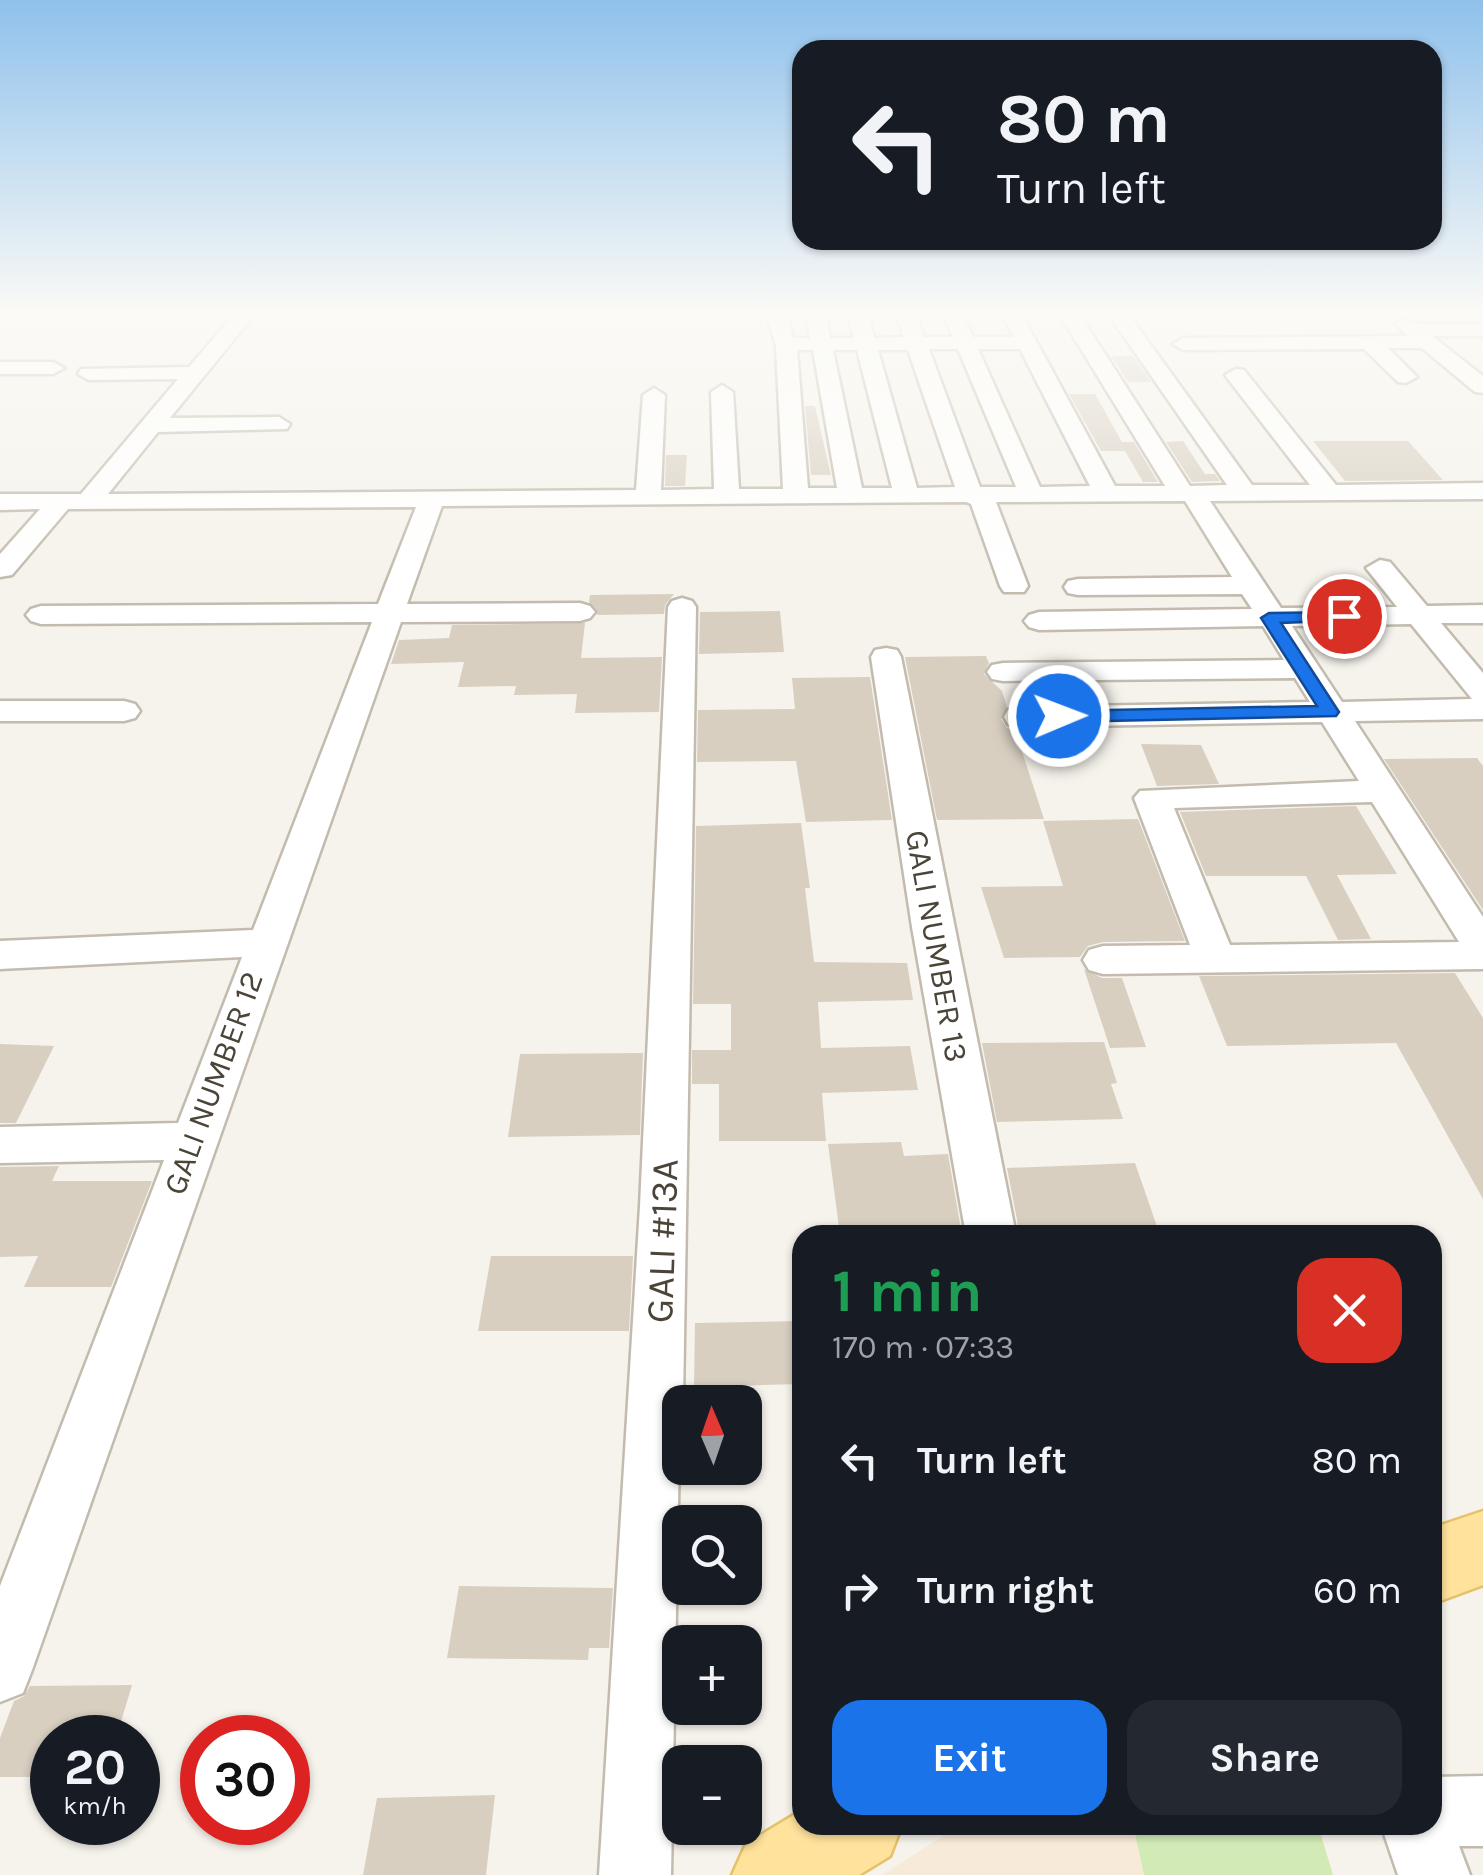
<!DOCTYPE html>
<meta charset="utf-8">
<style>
:root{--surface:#171b24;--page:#242831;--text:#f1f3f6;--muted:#9ea1a6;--accent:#1a73e8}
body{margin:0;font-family:Karla,sans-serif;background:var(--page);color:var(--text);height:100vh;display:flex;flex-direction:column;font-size:38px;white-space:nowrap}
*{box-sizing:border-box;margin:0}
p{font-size:32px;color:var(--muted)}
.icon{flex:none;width:55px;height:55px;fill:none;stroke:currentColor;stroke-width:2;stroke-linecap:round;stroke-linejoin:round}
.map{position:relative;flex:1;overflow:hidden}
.panel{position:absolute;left:792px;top:1225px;width:650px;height:610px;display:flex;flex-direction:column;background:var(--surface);border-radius:30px;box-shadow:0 2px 8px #0004}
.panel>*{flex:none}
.top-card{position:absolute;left:792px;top:40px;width:650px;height:210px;border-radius:30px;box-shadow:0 2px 8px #0004;background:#171b24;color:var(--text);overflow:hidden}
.needle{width:65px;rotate:358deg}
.tools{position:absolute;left:662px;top:1385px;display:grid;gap:20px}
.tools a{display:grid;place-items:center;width:100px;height:100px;border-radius:20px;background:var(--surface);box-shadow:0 2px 8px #0004;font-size:50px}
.speed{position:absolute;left:30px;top:1715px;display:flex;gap:20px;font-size:50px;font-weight:700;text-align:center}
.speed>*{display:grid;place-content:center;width:130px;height:130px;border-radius:50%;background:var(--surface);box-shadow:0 2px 8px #0004;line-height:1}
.speed small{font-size:25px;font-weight:400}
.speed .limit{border:15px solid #d22;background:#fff;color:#111}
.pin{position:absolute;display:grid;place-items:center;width:85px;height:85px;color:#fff;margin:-42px;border:5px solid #fff;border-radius:50%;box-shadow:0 2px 10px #0007}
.me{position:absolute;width:110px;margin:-55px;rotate:89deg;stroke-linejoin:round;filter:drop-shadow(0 0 8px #0008)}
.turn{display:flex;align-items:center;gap:35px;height:210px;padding:0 40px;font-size:45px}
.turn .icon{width:130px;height:130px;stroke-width:2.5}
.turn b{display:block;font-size:70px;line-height:85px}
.round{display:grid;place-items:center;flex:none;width:105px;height:105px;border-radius:30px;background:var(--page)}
.headline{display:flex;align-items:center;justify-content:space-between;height:170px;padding:0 40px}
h1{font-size:60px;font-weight:700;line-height:75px;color:#1e9e55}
.action{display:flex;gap:20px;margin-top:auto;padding:20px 40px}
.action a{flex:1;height:115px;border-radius:30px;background:var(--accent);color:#fff;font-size:40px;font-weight:700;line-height:115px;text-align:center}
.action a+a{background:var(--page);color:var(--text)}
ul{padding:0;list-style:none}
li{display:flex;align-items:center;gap:30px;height:130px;padding:0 40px}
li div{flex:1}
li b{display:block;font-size:38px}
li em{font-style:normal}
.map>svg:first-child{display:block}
.commercial{fill:#f7ead8}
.green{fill:#d2eab5}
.building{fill:#d8cfc1}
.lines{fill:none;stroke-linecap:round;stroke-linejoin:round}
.minor-casing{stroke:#c2bbae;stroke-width:5}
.major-casing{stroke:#e6c16a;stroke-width:5}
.minor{fill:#fff;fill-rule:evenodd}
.major{fill:#ffe39c;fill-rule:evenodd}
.route{fill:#1a73e8;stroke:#114b97;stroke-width:2.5}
.labels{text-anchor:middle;stroke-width:10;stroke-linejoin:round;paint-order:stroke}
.street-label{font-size:32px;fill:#4b4439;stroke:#fff}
.near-street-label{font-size:38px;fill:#4b4439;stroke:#fff}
</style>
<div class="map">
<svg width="1483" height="1875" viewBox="0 0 1483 1875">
<rect width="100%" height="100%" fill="#f6f3ec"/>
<!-- commercial -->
<path class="commercial" d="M 960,1825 L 1133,1825 L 1144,1875 L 882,1875 Z"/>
<!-- green -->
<path class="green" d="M 1133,1825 L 1318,1825 L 1333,1875 L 1144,1875 Z"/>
<!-- building -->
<path class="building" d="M 1111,356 L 1133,356 L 1151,382 L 1128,382 Z
M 1069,394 L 1095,394 L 1122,442 L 1134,442 L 1158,482 L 1143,482 L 1125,451 L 1101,451 Z
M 805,406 L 815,406 L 831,475 L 811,475 Z
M 1183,441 L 1205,474 L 1215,474 L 1220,481 L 1192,482 L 1166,442 Z
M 1313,441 L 1408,441 L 1443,480 L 1345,481 Z
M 666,455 L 687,455 L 685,486 L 665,486 Z
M 674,594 L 665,605 L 664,614 L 598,615 L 589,602 L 590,595 Z
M 780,611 L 784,652 L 699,654 L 700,612 Z
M 585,623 L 581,658 L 662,657 L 659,712 L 575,713 L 577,694 L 514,695 L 516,686 L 458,687 L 464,662 L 391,664 L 399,640 L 449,638 L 452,625 Z
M 986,656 L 989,663 L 984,674 L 1002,691 L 1007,707 L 1001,719 L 1007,728 L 1015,730 L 1044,819 L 937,820 L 905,657 Z
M 870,677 L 892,820 L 806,822 L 796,761 L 697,762 L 698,710 L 795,709 L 792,678 Z
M 1141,744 L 1201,745 L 1219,784 L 1157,786 Z
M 1477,758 L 1483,766 L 1483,910 L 1384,759 Z
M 1356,806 L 1397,874 L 1337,875 L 1371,939 L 1338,940 L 1306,876 L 1206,876 L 1180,812 Z
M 1138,819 L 1185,941 L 1103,942 L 1088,946 L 1080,957 L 1004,958 L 981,887 L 1063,886 L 1043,821 Z
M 801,823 L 810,888 L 805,888 L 814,962 L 907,963 L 913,1000 L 818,1002 L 821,1048 L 910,1046 L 918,1090 L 822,1093 L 826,1141 L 719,1141 L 719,1084 L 692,1084 L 692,1050 L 731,1050 L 731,1004 L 693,1004 L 696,826 Z
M 1084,969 L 1102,978 L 1122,978 L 1146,1047 L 1110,1048 Z
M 1455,973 L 1483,1018 L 1483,1199 L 1396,1043 L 1227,1046 L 1199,976 Z
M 1104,1042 L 1117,1083 L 1111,1084 L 1123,1119 L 997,1122 L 982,1043 Z
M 0,1044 L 54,1046 L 16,1123 L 0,1123 Z
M 643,1053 L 640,1135 L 508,1137 L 520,1054 Z
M 901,1142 L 904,1156 L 948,1154 L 962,1235 L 840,1235 L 828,1144 Z
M 1135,1163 L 1160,1235 L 1020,1235 L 1007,1168 Z
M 59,1166 L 52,1181 L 152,1181 L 111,1287 L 24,1287 L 38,1256 L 0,1257 L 0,1167 Z
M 491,1256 L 633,1256 L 629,1331 L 478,1331 Z
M 802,1321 L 802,1384 L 694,1387 L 695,1323 Z
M 459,1586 L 613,1588 L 609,1648 L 589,1648 L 588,1660 L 447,1658 Z
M 132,1685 L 116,1738 L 52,1738 L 52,1777 L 0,1777 L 0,1738 L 14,1701 L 24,1696 L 30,1686 Z
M 495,1795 L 486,1875 L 363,1875 L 377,1798 Z"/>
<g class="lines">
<defs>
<path id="minor" d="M 234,315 L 254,315 L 170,418 L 279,417 L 290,424 L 287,429 L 158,432 L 108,494 L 636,490 L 643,395 L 654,388 L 665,395 L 661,490 L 714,489 L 711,392 L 722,385 L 733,392 L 739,489 L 783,489 L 776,346 L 767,315 L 787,315 L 793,338 L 810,338 L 806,315 L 826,315 L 830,338 L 854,338 L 848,315 L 868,315 L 874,338 L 904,337 L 896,315 L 916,315 L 924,337 L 953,337 L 943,315 L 963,315 L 973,337 L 1014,337 L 1002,315 L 1022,315 L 1115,486 L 1165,486 L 1060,315 L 1080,315 L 1190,486 L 1227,485 L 1109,315 L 1129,315 L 1252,485 L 1310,485 L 1225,375 L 1236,369 L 1244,370 L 1336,485 L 1483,483 L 1483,499 L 1210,501 L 1281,608 L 1397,607 L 1366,568 L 1380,560 L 1390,562 L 1427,606 L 1483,605 L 1483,623 L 1441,623 L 1483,673 L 1483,719 L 1355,721 L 1483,917 L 1483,969 L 1103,974 L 1089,970 L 1083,960 L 1089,950 L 1103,946 L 1190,945 L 1134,798 L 1140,791 L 1359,781 L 1322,722 L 1020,727 L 1008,724 L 1004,717 L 1008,710 L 1020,707 L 1310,702 L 1295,678 L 1003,681 L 992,679 L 987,672 L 992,665 L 1003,663 L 1284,660 L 1263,626 L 1039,630 L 1029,627 L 1024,621 L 1029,615 L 1039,612 L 1252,609 L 1242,594 L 1078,595 L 1068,593 L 1064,587 L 1068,581 L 1078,579 L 1232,577 L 1185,501 L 996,502 L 1028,586 L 1024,592 L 1004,592 L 1000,586 L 971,504 L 966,502 L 442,506 L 407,604 L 580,603 L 590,606 L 595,612 L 590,618 L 580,621 L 401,622 L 32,1670 L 23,1693 L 0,1702 L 0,1586 L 164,1160 L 0,1163 L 0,1127 L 178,1123 L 242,957 L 0,969 L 0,941 L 253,930 L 372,622 L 41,624 L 31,621 L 26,615 L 31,609 L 41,606 L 378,604 L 416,507 L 68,509 L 12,575 L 0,577 L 0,554 L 40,509 L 0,510 L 0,494 L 81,494 L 178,379 L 89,380 L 78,374 L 81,369 L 189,367 ZM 929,349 L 958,349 L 1016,487 L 980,487 ZM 978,349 L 1020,349 L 1090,486 L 1040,487 ZM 797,350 L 813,350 L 837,488 L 808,488 ZM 833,350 L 857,350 L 892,488 L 862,488 ZM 878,350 L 908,350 L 955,487 L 917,488 ZM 1411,624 L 1472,699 L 1342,702 L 1292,626 ZM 1372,802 L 1459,942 L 1230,945 L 1174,808 Z
M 1405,318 L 1417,324 L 1483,324 L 1483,336 L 1432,336 L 1483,376 L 1483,393 L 1475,392 L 1422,348 L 1388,348 L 1417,377 L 1406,383 L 1398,382 L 1364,349 L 1183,350 L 1173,344 L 1183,338 L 1408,336 L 1395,324 Z
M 0,362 L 53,362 L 64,368 L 53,374 L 0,374 Z
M 682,598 L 692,601 L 696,607 L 683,1402 L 680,1402 L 671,1875 L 599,1875 L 640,1206 L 668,607 L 672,601 Z
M 886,648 L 897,650 L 901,657 L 1016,1235 L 966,1235 L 912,927 L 871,657 L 875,650 Z
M 0,701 L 124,701 L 135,704 L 140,711 L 135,718 L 124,721 L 0,721 Z
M 1483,1776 L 1483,1846 L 1459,1846 L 1470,1875 L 1398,1875 L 1381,1825 L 1432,1825 L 1432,1777 Z"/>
<path id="major" d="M 1483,1511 L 1483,1585 L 1432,1604 L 1432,1528 Z
M 802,1810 L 802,1825 L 902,1825 L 890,1856 L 859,1875 L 732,1875 L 746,1844 Z"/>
</defs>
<!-- minor casing -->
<use href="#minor" class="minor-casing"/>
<!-- major casing -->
<use href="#major" class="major-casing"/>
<!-- minor -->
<use href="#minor" class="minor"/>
<!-- major -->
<use href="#major" class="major"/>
</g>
<!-- sky -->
<linearGradient id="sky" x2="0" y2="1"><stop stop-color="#8fc1ec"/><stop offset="0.54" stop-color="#fbfaf6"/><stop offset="1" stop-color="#fbfaf6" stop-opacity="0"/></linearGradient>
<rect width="1483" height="578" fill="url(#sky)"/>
<!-- route -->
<path class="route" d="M 1344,612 L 1350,613 L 1350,620 L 1281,623 L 1339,712 L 1336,716 L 1059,722 L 1050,716 L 1059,711 L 1317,706 L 1261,618 L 1269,613 Z"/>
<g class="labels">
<!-- street labels -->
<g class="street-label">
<text transform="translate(937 946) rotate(80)" y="11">GALI NUMBER 13</text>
<text transform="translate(213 1083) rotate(-70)" y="11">GALI NUMBER 12</text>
</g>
<!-- near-street labels -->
<g class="near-street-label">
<text transform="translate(662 1241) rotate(-88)" y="13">GALI #13A</text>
</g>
</g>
</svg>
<div class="tools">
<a><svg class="needle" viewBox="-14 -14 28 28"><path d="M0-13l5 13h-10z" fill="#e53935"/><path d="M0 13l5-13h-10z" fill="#9ea1a6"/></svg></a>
<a><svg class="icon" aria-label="search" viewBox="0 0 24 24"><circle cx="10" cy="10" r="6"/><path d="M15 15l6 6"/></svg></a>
<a>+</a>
<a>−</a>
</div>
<div class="speed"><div>20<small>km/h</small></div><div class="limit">30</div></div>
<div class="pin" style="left:1344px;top:616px;background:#d93025"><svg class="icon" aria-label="arrive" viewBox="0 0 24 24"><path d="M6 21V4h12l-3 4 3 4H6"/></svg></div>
<svg class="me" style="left:1059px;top:716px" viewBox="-20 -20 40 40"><circle r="17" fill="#1a73e8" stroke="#fff" stroke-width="3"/><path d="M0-11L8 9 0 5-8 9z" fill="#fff"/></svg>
<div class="top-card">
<div class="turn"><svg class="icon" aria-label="left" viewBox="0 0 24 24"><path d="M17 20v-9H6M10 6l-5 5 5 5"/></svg><div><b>80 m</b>Turn left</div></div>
</div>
<section class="panel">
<div class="headline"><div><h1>1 min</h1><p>170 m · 07:33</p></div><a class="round" style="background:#d93025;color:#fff"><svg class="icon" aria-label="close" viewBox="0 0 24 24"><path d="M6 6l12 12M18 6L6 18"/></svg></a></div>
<ul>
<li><svg class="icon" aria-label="left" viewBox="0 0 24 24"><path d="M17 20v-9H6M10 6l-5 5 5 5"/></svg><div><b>Turn left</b></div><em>80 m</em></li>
<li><svg class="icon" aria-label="right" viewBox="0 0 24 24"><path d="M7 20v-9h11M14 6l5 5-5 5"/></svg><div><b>Turn right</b></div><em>60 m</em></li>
</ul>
<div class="action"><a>Exit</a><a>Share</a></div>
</section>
</div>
